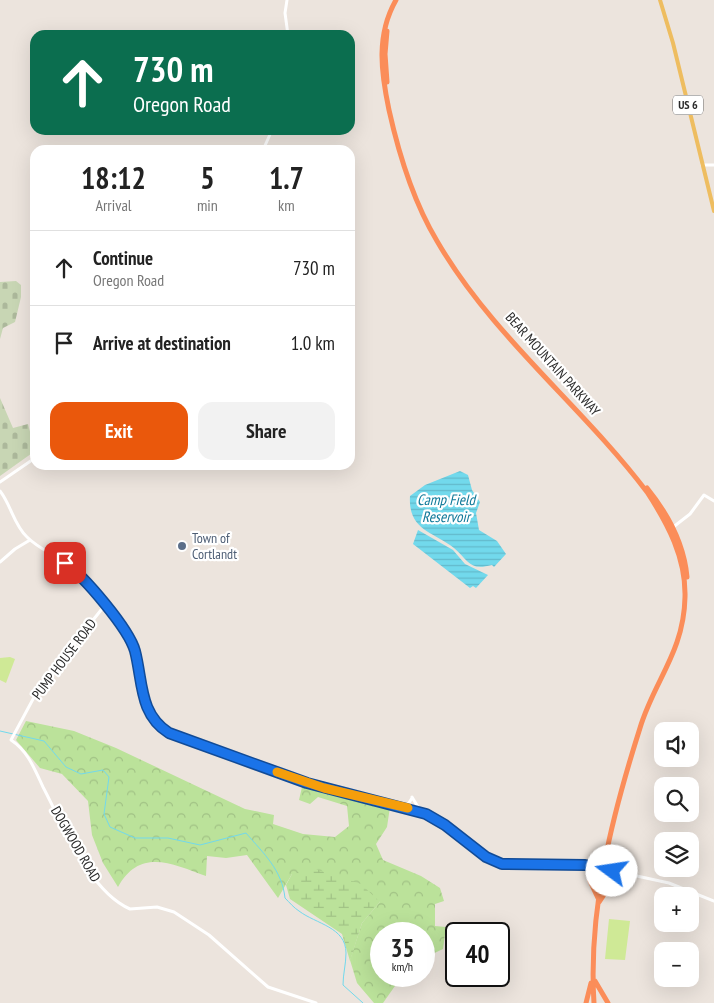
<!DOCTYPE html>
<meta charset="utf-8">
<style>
:root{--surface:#fff;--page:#f2f2f2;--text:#222;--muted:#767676;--line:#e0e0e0;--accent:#ea580c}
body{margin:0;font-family:"PT Sans Narrow",sans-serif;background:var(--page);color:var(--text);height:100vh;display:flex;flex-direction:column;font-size:19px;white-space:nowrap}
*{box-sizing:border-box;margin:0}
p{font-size:16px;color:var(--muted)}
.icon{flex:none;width:28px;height:28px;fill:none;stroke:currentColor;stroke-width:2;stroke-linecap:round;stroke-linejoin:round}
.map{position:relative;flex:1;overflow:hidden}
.sheet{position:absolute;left:30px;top:145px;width:325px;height:325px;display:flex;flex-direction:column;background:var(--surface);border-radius:15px;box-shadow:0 5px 20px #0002}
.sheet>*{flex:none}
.banner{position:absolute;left:30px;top:30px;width:325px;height:105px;border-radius:15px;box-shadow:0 5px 20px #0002;background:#0b6e4f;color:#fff;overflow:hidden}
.controls{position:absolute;left:654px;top:722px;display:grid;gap:10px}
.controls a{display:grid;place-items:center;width:45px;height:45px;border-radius:10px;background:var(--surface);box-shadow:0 5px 20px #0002;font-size:25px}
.speed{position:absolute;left:370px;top:922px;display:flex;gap:10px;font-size:25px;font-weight:700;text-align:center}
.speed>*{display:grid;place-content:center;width:65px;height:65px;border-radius:50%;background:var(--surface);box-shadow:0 5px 20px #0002;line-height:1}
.speed small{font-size:12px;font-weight:400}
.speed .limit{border:2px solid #111;border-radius:8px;background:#fff;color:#111}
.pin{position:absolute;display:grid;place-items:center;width:42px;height:42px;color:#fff;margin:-21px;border-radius:10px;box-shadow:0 2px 8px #0006}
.me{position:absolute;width:55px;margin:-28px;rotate:284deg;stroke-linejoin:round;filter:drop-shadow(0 0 4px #0008)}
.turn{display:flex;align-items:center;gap:18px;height:105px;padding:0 20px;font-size:22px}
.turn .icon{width:65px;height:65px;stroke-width:2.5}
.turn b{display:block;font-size:35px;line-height:42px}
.eta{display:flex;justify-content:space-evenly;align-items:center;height:85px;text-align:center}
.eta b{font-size:30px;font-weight:800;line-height:35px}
.cta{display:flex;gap:10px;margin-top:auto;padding:10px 20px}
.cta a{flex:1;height:58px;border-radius:15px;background:var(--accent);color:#fff;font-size:20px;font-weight:800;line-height:58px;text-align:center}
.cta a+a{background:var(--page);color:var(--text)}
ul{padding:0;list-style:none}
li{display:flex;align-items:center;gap:15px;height:75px;padding:0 20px;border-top:1px solid var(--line)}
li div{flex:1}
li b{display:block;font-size:19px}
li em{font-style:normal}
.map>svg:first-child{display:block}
.forest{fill:url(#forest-crowns)}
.wetland{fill:url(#wetland-marsh)}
.cemetery{fill:url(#cemetery-stones)}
.pitch{fill:#cfe996}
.water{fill:url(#water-rules)}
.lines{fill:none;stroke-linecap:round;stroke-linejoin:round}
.stream{stroke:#72d9ec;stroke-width:1}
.minor{stroke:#fff;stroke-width:3}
.major{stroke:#eebd60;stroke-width:4}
.highway{stroke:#fb8d59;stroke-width:5}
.route-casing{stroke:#114b97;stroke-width:12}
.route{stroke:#1a73e8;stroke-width:9}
.slow{stroke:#f59e0b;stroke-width:9}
.service-dot{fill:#5c6f8a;stroke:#fff;stroke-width:2}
.labels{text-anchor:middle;stroke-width:4.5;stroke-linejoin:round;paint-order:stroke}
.shield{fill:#fff;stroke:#6a6a6a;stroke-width:1}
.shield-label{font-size:12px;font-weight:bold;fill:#2a2a2a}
.street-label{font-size:14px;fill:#2a2a2a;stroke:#fff}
.service-label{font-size:14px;fill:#4e5e75;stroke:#fff;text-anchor:start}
.water-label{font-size:15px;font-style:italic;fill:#107999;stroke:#fff}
</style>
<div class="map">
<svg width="714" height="1003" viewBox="0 0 714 1003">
<defs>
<pattern id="forest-crowns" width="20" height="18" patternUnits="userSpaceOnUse" patternTransform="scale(1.25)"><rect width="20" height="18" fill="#bbe29a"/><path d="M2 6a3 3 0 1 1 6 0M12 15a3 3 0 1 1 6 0" fill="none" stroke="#a1c285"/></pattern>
<pattern id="wetland-marsh" width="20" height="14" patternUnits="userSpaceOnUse" patternTransform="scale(1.25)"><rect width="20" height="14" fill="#bbe29a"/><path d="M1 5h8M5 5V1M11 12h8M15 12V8" fill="none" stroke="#a1c285"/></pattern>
<pattern id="cemetery-stones" width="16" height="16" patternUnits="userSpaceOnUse" patternTransform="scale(1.25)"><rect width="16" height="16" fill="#c8d6b4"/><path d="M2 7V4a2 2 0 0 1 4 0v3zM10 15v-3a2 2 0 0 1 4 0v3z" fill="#acb89b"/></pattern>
<pattern id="water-rules" width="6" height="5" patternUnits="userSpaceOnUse" patternTransform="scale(1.25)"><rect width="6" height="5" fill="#72d9ec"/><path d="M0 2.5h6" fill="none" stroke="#63bacb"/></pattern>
</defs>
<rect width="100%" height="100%" fill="#ece4dd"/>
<!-- forest -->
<path class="forest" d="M 26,721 L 74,731 L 116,748 L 245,809 L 274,815 L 273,824 L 303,834 L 335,837 L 349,826 L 347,806 L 318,797 L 310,804 L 299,800 L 302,787 L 390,807 L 387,827 L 376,844 L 383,860 L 421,876 L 440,888 L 444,901 L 435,904 L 435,926 L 446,927 L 443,949 L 424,958 L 424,934 L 381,934 L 381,976 L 402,976 L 383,1003 L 374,1003 L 357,983 L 350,960 L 362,923 L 380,902 L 292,874 L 278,898 L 247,855 L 226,858 L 207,856 L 206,876 C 173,864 140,847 118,887 L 103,863 L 92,835 L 88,801 L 62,774 L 40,768 L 16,740 Z"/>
<!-- wetland -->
<path class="wetland" d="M 315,869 L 361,884 L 380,902 L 362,923 L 350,961 L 342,934 L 290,899 L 286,885 L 292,874 Z"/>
<!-- cemetery -->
<path class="cemetery" d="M 16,281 L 21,285 L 21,297 L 15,322 L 3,328 L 0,339 L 0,282 Z
M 0,398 L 13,428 L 28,424 L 35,451 L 0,476 Z"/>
<!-- pitch -->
<path class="pitch" d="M 10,657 L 15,659 L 6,683 L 0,680 L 0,658 Z
M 609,919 L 630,921 L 625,960 L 605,959 Z"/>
<!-- water -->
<path class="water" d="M 460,471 L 468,475 L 472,490 L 480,502 L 476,513 L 479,530 L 497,541 L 506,554 L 494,567 L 492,565 C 469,571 469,561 454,548 C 432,531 408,530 410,496 L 425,485 Z
M 418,530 L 453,550 L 465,564 L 488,575 L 476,588 L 473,586 L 470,588 L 413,544 Z"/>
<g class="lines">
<!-- stream -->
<path class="stream" d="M 0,731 L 44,741 L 66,767 L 81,774 L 103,770 L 109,777 L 104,814 L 110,827 L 135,838 L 168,838 L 200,845 L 246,833 C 264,854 282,870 285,898 C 289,902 294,908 299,911 C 316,924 346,927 346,953 C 346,964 343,974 343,985 L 363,1003"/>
<!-- minor -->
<path class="minor" d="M 287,0 L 285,13 L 288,35
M 263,150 L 272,130
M 702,165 L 714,165
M 0,482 L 35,458
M 0,491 C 11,505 14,525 27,537 C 39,549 55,555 68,565 C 90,582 118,617 131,641 C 149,674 131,709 169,733 L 307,783 L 426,815 L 445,825 L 486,857 L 502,864 L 591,866 L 669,883 L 714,901
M 672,528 L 690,514 L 704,495 L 714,501
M 0,562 L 15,549 L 30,540
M 105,605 L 39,688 L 11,740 C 28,751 35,770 43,787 C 63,825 90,892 130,909 L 157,907 L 174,912 L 209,935 L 268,987 L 316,1003
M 412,797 L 421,812
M 403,807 L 407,806 L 412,798"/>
<!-- major -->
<path class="major" d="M 660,0 L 673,43 L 714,211"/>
<!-- highway -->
<path class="highway" d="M 396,0 C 376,35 381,72 389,110 C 399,155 413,201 437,241 C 492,336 581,405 647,492 C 668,524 686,558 685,597 C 684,652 654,681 640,728 C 612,816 588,910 594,1003
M 387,31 L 385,54 L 387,82
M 647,488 C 668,514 684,543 687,577
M 591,866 L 590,881 L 598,898
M 599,902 L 609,887 L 612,871
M 595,981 L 608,1003
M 586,1003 L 591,983"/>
</g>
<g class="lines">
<defs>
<path id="route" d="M 65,563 C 84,576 129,629 135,651 C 143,682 139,714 169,733 L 307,783 L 426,814 L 445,825 L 486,857 L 502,864 L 585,865 L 612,871"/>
</defs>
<!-- route casing -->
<use href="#route" class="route-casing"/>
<!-- route -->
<use href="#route" class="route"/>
<!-- slow -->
<path class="slow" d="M 277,772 L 324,788 L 408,808"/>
</g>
<!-- markers -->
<circle class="service-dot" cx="182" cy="546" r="5"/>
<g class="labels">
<!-- shield labels -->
<rect class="shield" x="673" y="95.5" width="30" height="19" rx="4"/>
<g class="shield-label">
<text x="688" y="109">US 6</text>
</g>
<!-- street labels -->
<g class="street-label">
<text transform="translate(553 364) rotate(48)" y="5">BEAR MOUNTAIN PARKWAY</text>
<text transform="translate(64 659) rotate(-53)" y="5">PUMP HOUSE ROAD</text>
<text transform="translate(76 844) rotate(60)" y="5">DOGWOOD ROAD</text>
</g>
<!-- service labels -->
<g class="service-label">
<text x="192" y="543">Town of<tspan x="192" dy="16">Cortlandt</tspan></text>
</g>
<!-- water labels -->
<g class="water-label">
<text x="446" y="505">Camp Field<tspan x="446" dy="17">Reservoir</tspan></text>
</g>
</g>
</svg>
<div class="controls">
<a><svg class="icon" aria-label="sound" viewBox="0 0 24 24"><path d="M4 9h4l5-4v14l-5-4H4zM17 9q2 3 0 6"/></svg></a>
<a><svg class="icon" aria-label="search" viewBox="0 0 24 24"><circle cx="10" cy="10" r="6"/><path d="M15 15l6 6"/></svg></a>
<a><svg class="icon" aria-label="layers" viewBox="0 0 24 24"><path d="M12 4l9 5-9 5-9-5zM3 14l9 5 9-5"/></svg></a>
<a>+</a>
<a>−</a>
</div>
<div class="speed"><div>35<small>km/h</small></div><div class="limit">40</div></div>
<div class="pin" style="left:65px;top:563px;background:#d93025"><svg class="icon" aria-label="arrive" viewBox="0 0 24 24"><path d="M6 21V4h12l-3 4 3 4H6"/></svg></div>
<svg class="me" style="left:612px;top:871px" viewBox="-20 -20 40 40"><circle r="19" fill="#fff"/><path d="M0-13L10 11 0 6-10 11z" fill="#1a73e8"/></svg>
<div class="banner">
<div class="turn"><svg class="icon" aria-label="ahead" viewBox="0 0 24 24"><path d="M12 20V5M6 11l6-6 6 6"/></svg><div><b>730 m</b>Oregon Road</div></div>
</div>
<section class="sheet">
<div class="eta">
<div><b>18:12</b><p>Arrival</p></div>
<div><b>5</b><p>min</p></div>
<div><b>1.7</b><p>km</p></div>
</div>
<ul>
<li><svg class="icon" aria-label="ahead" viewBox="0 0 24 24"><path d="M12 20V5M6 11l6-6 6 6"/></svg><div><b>Continue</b><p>Oregon Road</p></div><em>730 m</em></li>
<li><svg class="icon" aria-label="arrive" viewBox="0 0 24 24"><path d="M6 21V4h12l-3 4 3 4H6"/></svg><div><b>Arrive at destination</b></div><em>1.0 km</em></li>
</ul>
<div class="cta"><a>Exit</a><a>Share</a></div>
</section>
</div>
